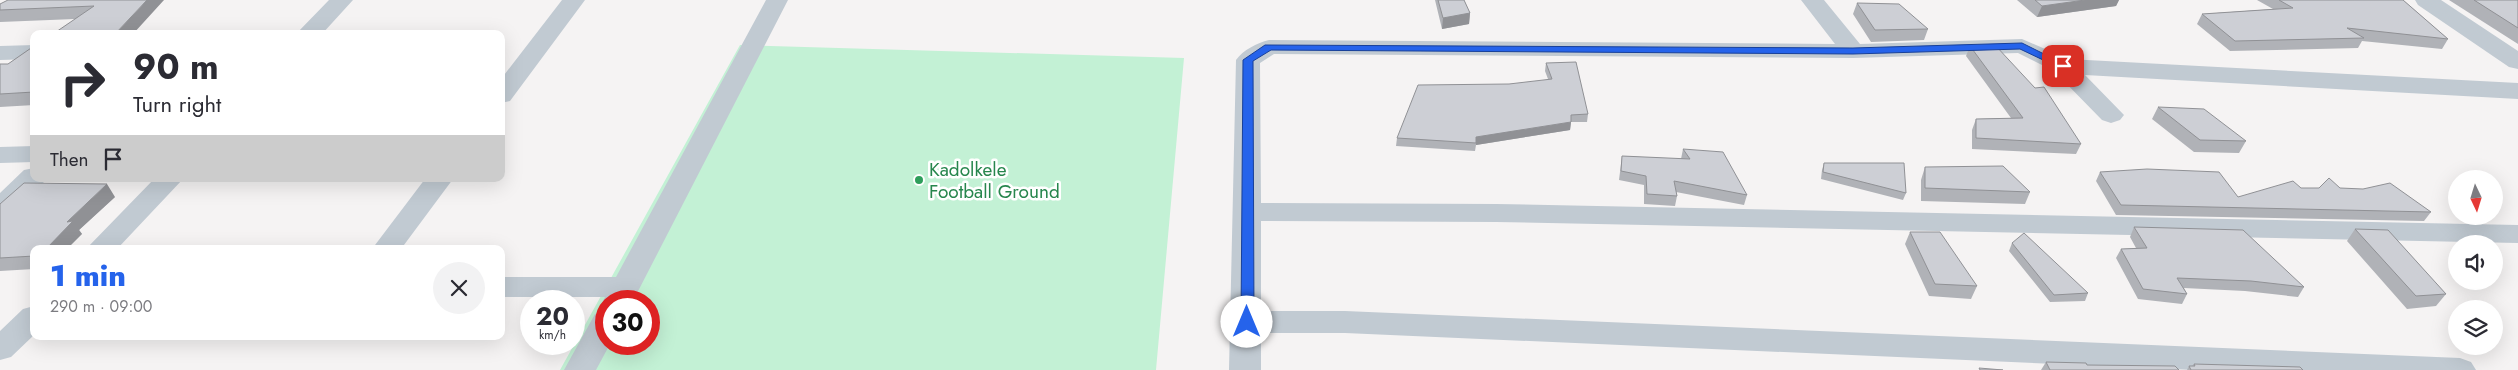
<!DOCTYPE html>
<meta charset="utf-8">
<style>
:root{--surface:#fff;--page:#f2f2f3;--text:#2b2b33;--muted:#7c7c81;--accent:#2563eb}
body{margin:0;font-family:Jost,sans-serif;background:var(--page);color:var(--text);height:100vh;display:flex;flex-direction:column;font-size:19px;white-space:nowrap}
*{box-sizing:border-box;margin:0}
p{font-size:16px;color:var(--muted)}
.icon{flex:none;width:28px;height:28px;fill:none;stroke:currentColor;stroke-width:2;stroke-linecap:round;stroke-linejoin:round}
.map{position:relative;flex:1;overflow:hidden}
.side{position:absolute;left:30px;top:245px;width:475px;height:95px;display:flex;flex-direction:column;background:var(--surface);border-radius:10px;box-shadow:0 5px 20px #0002}
.side>*{flex:none}
.top-card{position:absolute;left:30px;top:30px;width:475px;height:152px;border-radius:10px;box-shadow:0 5px 20px #0002;background:#fff;color:var(--text);overflow:hidden}
.needle{width:32px;rotate:176deg}
.controls{position:absolute;left:2448px;top:170px;display:grid;gap:10px}
.controls a{display:grid;place-items:center;width:55px;height:55px;border-radius:50%;background:var(--surface);box-shadow:0 5px 20px #0002;font-size:25px}
.speed{position:absolute;left:520px;top:290px;display:flex;gap:10px;font-size:25px;font-weight:700;text-align:center}
.speed>*{display:grid;place-content:center;width:65px;height:65px;border-radius:50%;background:var(--surface);box-shadow:0 5px 20px #0002;line-height:1}
.speed small{font-size:12px;font-weight:400}
.speed .limit{border:8px solid #d22;background:#fff;color:#111}
.pin{position:absolute;display:grid;place-items:center;width:42px;height:42px;color:#fff;margin:-21px;border-radius:10px;box-shadow:0 2px 8px #0006}
.me{position:absolute;width:55px;margin:-28px;rotate:0deg;stroke-linejoin:round;filter:drop-shadow(0 0 4px #0008)}
.turn{display:flex;align-items:center;gap:18px;height:105px;padding:0 20px;font-size:22px}
.turn .icon{width:65px;height:65px;stroke-width:2.5}
.turn b{display:block;font-size:35px;line-height:42px}
.then{display:flex;align-items:center;height:48px;padding:0 20px;background:#0003;gap:10px;font-size:19px}
.round{display:grid;place-items:center;flex:none;width:52px;height:52px;border-radius:26px;background:var(--page)}
.summary{display:flex;align-items:center;justify-content:space-between;height:85px;padding:0 20px}
h1{font-size:30px;font-weight:800;line-height:38px;color:var(--accent)}
.map>svg:first-child{display:block}
.green{fill:#c3f1d5;fill-rule:evenodd}
.lines{fill:none;stroke-linecap:round;stroke-linejoin:round}
.minor{fill:#c1cad2;fill-rule:evenodd}
.wall{fill:#b0b2b7}
.shaded-wall{fill:#909195}
.building{fill:#cdcfd5;stroke:#909195}
.route{fill:#2563eb;stroke:#184099}
.leisure-dot{fill:#2e9e5b;stroke:#fff;stroke-width:2}
.labels{text-anchor:middle;stroke-width:5;stroke-linejoin:round;paint-order:stroke}
.leisure-label{font-size:19px;fill:#27864d;stroke:#fff;text-anchor:start}
</style>
<div class="map">
<svg width="2518" height="370" viewBox="0 0 2518 370">
<rect width="100%" height="100%" fill="#f5f3f3"/>
<!-- green -->
<path class="green" d="M 740,45 L 1184,58 L 1156,370 L 560,370 ZM 606,301 L 649,301 L 649,344 L 606,344 Z"/>
<g class="lines">
<!-- minor -->
<path class="minor" d="M 329,0 L 353,0 L 322,34 L 296,34 Z
M 562,0 L 585,0 L 510,101 L 501,103 L 501,79 Z
M 766,0 L 788,0 L 633,301 L 606,301 L 606,307 L 603,301 L 605,297 L 501,297 L 501,277 L 616,277 Z
M 1801,0 L 1824,0 L 1860,44 L 2022,39 L 2068,59 L 2518,83 L 2518,99 L 2085,75 L 2124,115 L 2120,120 L 2111,123 L 2102,120 L 2054,71 L 2018,53 L 1853,58 L 1274,54 L 1260,63 L 1261,203 L 1496,204 L 2518,225 L 2518,243 L 1496,222 L 1261,221 L 1261,311 L 1345,311 L 2460,358 L 2471,362 L 2476,370 L 2194,370 L 1345,333 L 1261,333 L 1261,370 L 1229,370 L 1236,60 C 1243,50 1257,43 1269,40 L 1835,44 Z
M 2415,0 L 2441,0 L 2518,51 L 2518,69 L 2509,67 L 2418,5 Z
M 34,45 L 34,59 L 0,60 L 0,46 Z
M 34,146 L 34,162 L 0,163 L 0,147 Z
M 34,168 L 34,179 L 46,179 L 44,182 L 10,214 L 0,217 L 0,193 L 24,170 Z
M 154,179 L 183,179 L 117,249 L 86,249 Z
M 425,179 L 453,179 L 401,249 L 372,249 Z
M 34,306 L 34,335 L 11,357 L 0,360 L 0,331 L 23,309 Z
M 606,311 L 606,344 L 610,344 L 596,370 L 564,370 L 595,314 Z"/>
</g>
<!-- wall -->
<path class="wall" d="M 164,0 L 75,19 L 0,22 L 0,4 Z
M 1435,0 L 1464,0 L 1470,13 L 1469,24 L 1442,29 Z
M 2017,0 L 2119,0 L 2116,6 L 2037,17 Z
M 2257,0 L 2403,0 L 2448,39 L 2442,49 L 2362,41 L 2358,48 L 2230,51 L 2197,24 L 2202,14 L 2273,9 Z
M 2449,0 L 2518,0 L 2518,44 Z
M 1857,3 L 1928,29 L 1924,40 L 1871,42 L 1853,14 Z
M 34,46 L 34,105 L 0,107 L 0,64 L 8,64 Z
M 1970,46 L 2081,144 L 2076,154 L 1972,149 L 1972,130 L 1976,119 L 2011,118 L 1966,56 Z
M 1546,63 L 1588,114 L 1587,122 L 1571,122 L 1570,130 L 1476,145 L 1475,151 L 1396,146 L 1397,138 L 1548,79 L 1545,71 Z
M 2158,107 L 2246,141 L 2239,153 L 2194,152 L 2152,119 Z
M 1683,149 L 1747,195 L 1744,205 L 1676,192 L 1677,196 L 1675,206 L 1644,204 L 1644,185 L 1619,180 L 1622,156 L 1681,159 Z
M 1824,163 L 1906,193 L 1903,200 L 1821,179 L 1822,170 Z
M 1925,167 L 2030,192 L 2025,204 L 1921,201 L 1921,180 Z
M 2100,172 L 2238,197 L 2301,188 L 2340,188 L 2431,212 L 2424,221 L 2116,215 L 2096,181 Z
M 115,197 L 79,230 L 82,234 L 34,249 L 34,269 L 0,271 L 0,204 Z
M 2134,227 L 2304,287 L 2298,297 L 2245,291 L 2184,288 L 2187,294 L 2182,304 L 2138,299 L 2116,258 L 2121,249 L 2136,248 L 2130,237 Z
M 2355,229 L 2446,294 L 2436,306 L 2407,309 L 2347,241 Z
M 1910,232 L 1977,286 L 1971,299 L 1929,296 L 1905,244 Z
M 2012,243 L 2088,293 L 2085,301 L 2050,302 L 2009,251 Z
M 2046,362 L 2087,365 L 2179,370 L 2041,370 Z
M 2194,364 L 2303,370 L 2187,370 L 2189,366 L 2192,366 Z"/>
<!-- shaded-wall -->
<path class="shaded-wall" d="M 147,0 L 164,0 L 133,34 L 115,34 Z
M 2085,0 L 2119,0 L 2116,6 L 2037,17 L 2042,6 Z
M 1470,13 L 1469,24 L 1442,29 L 1443,18 Z
M 1571,122 L 1570,130 L 1476,145 L 1476,137 Z
M 107,184 L 115,197 L 79,230 L 82,234 L 67,249 L 46,249 L 67,222 Z"/>
<!-- building -->
<path class="building" d="M 8,0 L 147,0 L 115,34 L 53,34 L 94,6 L 0,10 L 0,4 Z
M 1438,0 L 1464,0 L 1470,13 L 1443,18 Z
M 2035,0 L 2085,0 L 2042,6 Z
M 2279,0 L 2403,0 L 2448,39 L 2347,28 L 2364,38 L 2235,41 L 2202,14 L 2293,8 Z
M 2474,0 L 2518,0 L 2518,28 Z
M 1857,3 L 1899,4 L 1928,29 L 1875,30 Z
M 1995,45 L 2035,88 L 2044,87 L 2081,144 L 1976,138 L 1976,119 L 2023,118 L 1970,46 Z
M 34,46 L 34,92 L 0,94 L 0,64 L 8,64 Z
M 1576,62 L 1588,114 L 1571,115 L 1571,122 L 1476,137 L 1476,143 L 1397,138 L 1418,85 L 1509,84 L 1552,79 L 1546,63 Z
M 2158,107 L 2204,109 L 2246,141 L 2200,140 Z
M 1683,149 L 1723,152 L 1747,195 L 1674,181 L 1677,196 L 1647,194 L 1646,176 L 1621,171 L 1622,156 L 1690,159 Z
M 1824,163 L 1904,163 L 1906,193 L 1823,172 Z
M 2003,166 L 2030,192 L 1925,188 L 1925,167 Z
M 2147,169 L 2219,172 L 2238,197 L 2293,181 L 2301,188 L 2319,188 L 2329,178 L 2340,188 L 2363,189 L 2390,183 L 2431,212 L 2121,205 L 2100,172 Z
M 24,183 L 107,184 L 67,222 L 73,221 L 46,249 L 34,249 L 34,256 L 0,258 L 0,204 Z
M 2134,227 L 2243,230 L 2304,287 L 2251,281 L 2177,278 L 2187,294 L 2143,289 L 2121,249 L 2147,248 Z
M 2355,229 L 2388,230 L 2446,294 L 2416,296 Z
M 1910,232 L 1940,232 L 1977,286 L 1935,284 Z
M 2024,233 L 2088,293 L 2054,295 L 2012,243 Z
M 2046,362 L 2086,363 L 2087,365 L 2175,366 L 2179,370 L 2050,370 Z
M 2194,364 L 2300,367 L 2303,370 L 2191,370 L 2189,366 L 2195,366 Z
M 1979,368 L 2003,370 L 1980,370 Z"/>
<!-- route -->
<path class="route" d="M 2022,43 L 2068,66 L 2060,68 L 2020,49 L 1853,54 L 1271,50 L 1253,61 L 1254,322 L 1247,326 L 1241,322 L 1243,60 L 1265,45 L 1853,48 Z"/>
<!-- markers -->
<circle class="leisure-dot" cx="919" cy="180" r="5"/>
<g class="labels">
<!-- leisure labels -->
<g class="leisure-label">
<text x="929" y="176">Kadolkele<tspan x="929" dy="22">Football Ground</tspan></text>
</g>
</g>
</svg>
<div class="controls">
<a><svg class="needle" viewBox="-14 -14 28 28"><path d="M0-13l5 13h-10z" fill="#e53935"/><path d="M0 13l5-13h-10z" fill="#7c7c81"/></svg></a>
<a><svg class="icon" aria-label="sound" viewBox="0 0 24 24"><path d="M4 9h4l5-4v14l-5-4H4zM17 9q2 3 0 6"/></svg></a>
<a><svg class="icon" aria-label="layers" viewBox="0 0 24 24"><path d="M12 4l9 5-9 5-9-5zM3 14l9 5 9-5"/></svg></a>
</div>
<div class="speed"><div>20<small>km/h</small></div><div class="limit">30</div></div>
<div class="pin" style="left:2063px;top:66px;background:#d93025"><svg class="icon" aria-label="arrive" viewBox="0 0 24 24"><path d="M6 21V4h12l-3 4 3 4H6"/></svg></div>
<svg class="me" style="left:1247px;top:322px" viewBox="-20 -20 40 40"><circle r="19" fill="#fff"/><path d="M0-13L10 11 0 6-10 11z" fill="#2563eb"/></svg>
<div class="top-card">
<div class="turn"><svg class="icon" aria-label="right" viewBox="0 0 24 24"><path d="M7 20v-9h11M14 6l5 5-5 5"/></svg><div><b>90 m</b>Turn right</div></div>
<div class="then">Then<svg class="icon" aria-label="arrive" viewBox="0 0 24 24"><path d="M6 21V4h12l-3 4 3 4H6"/></svg></div>
</div>
<section class="side">
<div class="summary"><div><h1>1 min</h1><p>290 m · 09:00</p></div><a class="round"><svg class="icon" aria-label="close" viewBox="0 0 24 24"><path d="M6 6l12 12M18 6L6 18"/></svg></a></div>
</section>
</div>
